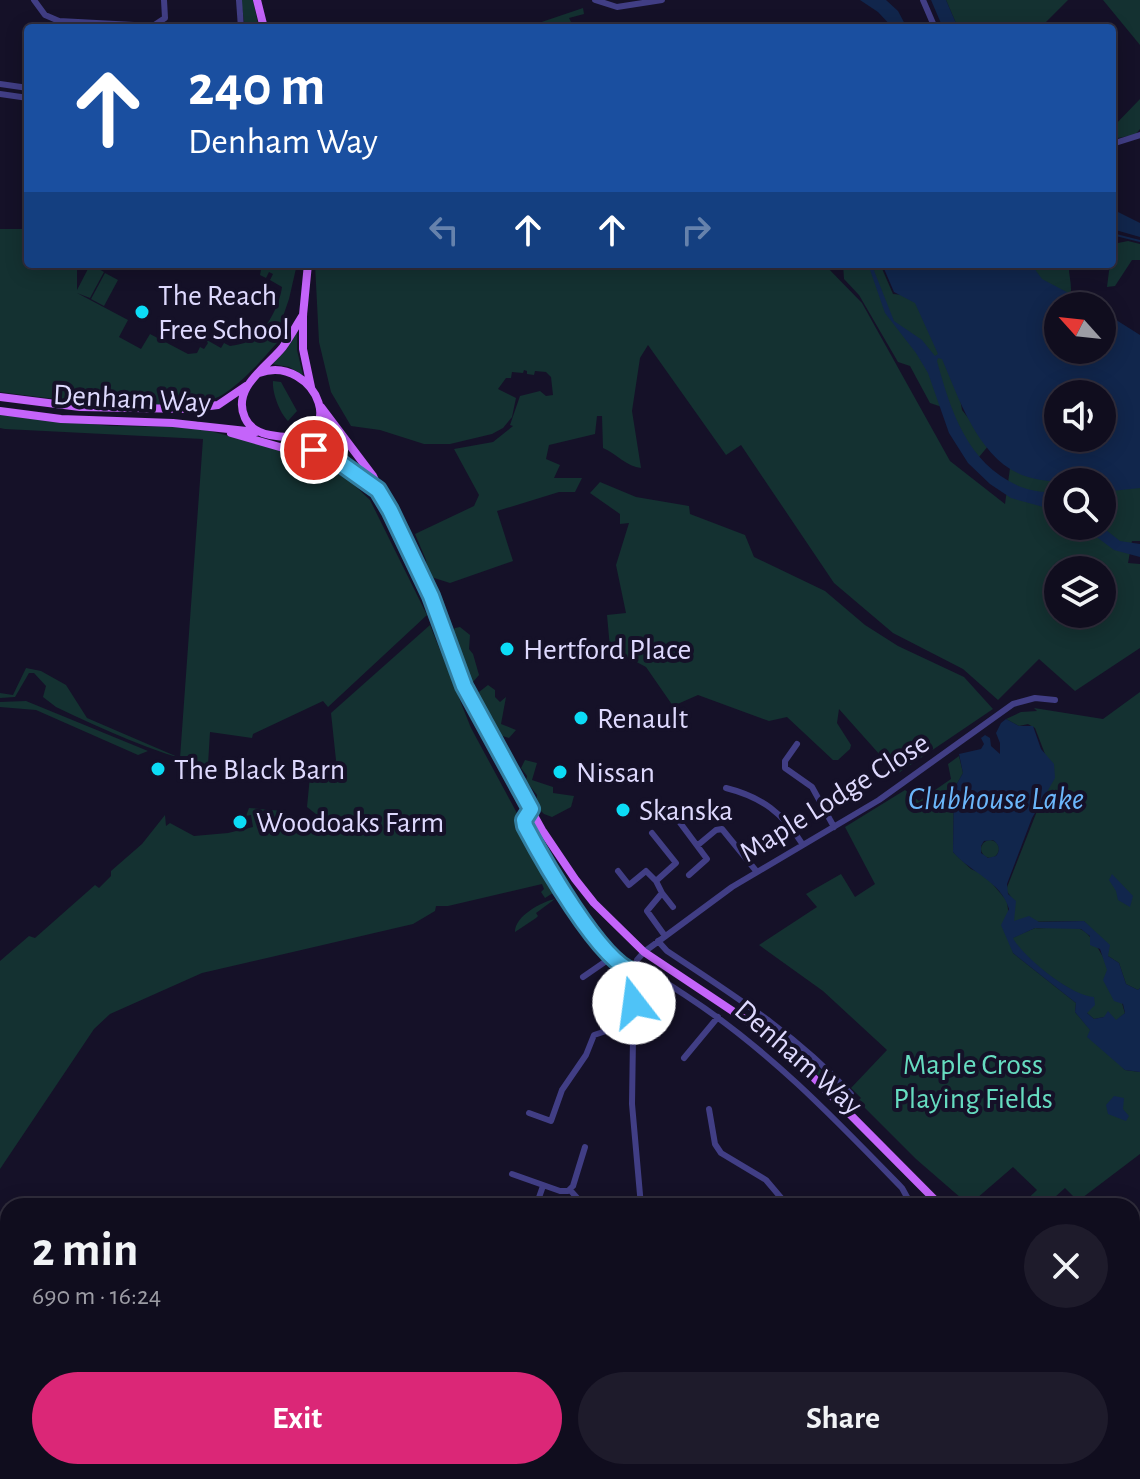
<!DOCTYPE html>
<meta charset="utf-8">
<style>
:root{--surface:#100d1e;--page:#1e1b2b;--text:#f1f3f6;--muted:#9c9ca4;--line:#302d3c;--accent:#db2777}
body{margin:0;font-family:"Alegreya Sans",sans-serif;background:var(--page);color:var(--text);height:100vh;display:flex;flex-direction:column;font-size:30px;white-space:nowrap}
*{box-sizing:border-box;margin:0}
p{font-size:26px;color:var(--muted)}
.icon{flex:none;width:44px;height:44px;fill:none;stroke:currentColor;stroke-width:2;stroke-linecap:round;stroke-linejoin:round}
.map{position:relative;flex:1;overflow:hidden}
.details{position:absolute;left:0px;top:1198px;width:1140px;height:282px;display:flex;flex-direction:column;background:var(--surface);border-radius:24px 24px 0 0;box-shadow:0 4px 20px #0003,0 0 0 2px var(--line)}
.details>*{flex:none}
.guide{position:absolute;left:24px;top:24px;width:1092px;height:244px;border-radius:8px;box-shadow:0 4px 20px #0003,0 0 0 2px var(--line);background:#1a4fa0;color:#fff;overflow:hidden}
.needle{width:52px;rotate:297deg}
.controls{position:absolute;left:1044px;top:292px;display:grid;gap:16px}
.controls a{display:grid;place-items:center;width:72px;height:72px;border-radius:50%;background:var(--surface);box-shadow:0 4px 20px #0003,0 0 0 2px var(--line);font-size:40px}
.pin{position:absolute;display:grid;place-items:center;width:68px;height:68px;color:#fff;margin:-34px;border:4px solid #fff;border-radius:50%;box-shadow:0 2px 8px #0007}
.me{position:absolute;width:88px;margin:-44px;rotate:345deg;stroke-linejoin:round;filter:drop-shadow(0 0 6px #0008)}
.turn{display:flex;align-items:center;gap:28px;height:168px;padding:0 32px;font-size:36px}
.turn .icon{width:104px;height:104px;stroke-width:2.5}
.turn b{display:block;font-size:56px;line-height:68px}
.lanes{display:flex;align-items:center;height:76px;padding:0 32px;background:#0003;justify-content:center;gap:40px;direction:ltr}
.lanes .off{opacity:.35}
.round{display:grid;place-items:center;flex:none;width:84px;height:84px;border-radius:42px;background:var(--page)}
.head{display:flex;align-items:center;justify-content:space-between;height:136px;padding:0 32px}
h1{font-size:48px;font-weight:700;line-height:60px}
.cta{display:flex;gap:16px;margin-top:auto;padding:16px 32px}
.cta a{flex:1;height:92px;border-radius:48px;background:var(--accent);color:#fff;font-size:32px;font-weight:700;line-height:92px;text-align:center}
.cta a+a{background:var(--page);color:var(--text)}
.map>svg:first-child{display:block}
.green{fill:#143131;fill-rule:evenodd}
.water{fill:#11264c;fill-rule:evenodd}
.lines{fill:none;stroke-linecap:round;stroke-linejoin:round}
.stream{stroke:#11264c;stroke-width:2}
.minor{stroke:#413e85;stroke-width:6}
.major{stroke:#c464fa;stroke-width:8}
.route-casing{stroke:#337fa1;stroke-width:20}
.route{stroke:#4fc3f7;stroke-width:14}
.poi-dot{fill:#0cdcf6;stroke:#151128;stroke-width:3}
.labels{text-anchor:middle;stroke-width:8;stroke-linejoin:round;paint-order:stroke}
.poi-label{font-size:30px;fill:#ded9fe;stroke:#151128;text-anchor:start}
.street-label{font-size:30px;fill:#ded9fe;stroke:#151128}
.park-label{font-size:30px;fill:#66dcc0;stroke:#151128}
.water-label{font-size:32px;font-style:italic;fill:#6bb6fa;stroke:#151128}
</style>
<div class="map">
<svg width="1140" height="1479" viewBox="0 0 1140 1479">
<rect width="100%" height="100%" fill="#151128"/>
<!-- green -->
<path class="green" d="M 241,0 L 253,0 L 259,28 L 245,28 Z
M 946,0 L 1068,0 L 1040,28 L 958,28 Z
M 1103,0 L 1140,0 L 1140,45 Z
M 583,8 L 584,14 L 569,18 L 574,28 L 562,28 L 562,24 L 555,22 L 553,28 L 524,28 Z
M 1140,99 L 1140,129 L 1135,135 L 1112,139 L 1112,128 Z
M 0,229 L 28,229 L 28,264 L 69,264 L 77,269 L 77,290 L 90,265 L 75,264 L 234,265 L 233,267 L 92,265 L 104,272 L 90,298 L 77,293 L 128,320 L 119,337 L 141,349 L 150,334 L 188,354 L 197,353 L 200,347 L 204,349 L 208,343 L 205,339 L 221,348 L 224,343 L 230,346 C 236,345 243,344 249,341 C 266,333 280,304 282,287 L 270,280 L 273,274 L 269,272 L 266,278 L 260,275 L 262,264 L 297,264 L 289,299 L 280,325 L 284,335 C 265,356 246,380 222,395 C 184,418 46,398 0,392 Z
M 1128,241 L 1140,244 L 1140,260 L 1132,260 L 1115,286 L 1107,287 L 1109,271 L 1118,243 Z
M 315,264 L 824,264 L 862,303 L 950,461 L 1005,504 L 1011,461 L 1058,482 L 1058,526 L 1102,526 L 1102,482 L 1140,479 L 1140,541 L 1132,541 L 1128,563 L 1140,564 L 1140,648 L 1075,691 L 1039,659 L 998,700 L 963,669 L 893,633 L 834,583 L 741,445 L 726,455 L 648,345 L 640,358 L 632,411 L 641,468 C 627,467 617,454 603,448 L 602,416 L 597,416 L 595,434 L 549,445 L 546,459 L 560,465 L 554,478 L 582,478 L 575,492 L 559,492 L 497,511 L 513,561 L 450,583 L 428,576 L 426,560 L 415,534 L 474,506 L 479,495 L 454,449 L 493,442 L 513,426 L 510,425 L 520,396 L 540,391 L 546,396 L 553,395 L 551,377 L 546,372 L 535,371 L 534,375 L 527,374 L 527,371 L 524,370 L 523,373 L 512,372 L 511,378 L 506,378 L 498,389 L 516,398 L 512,417 L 503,428 L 492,434 L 450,444 L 424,444 L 380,430 L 351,426 L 331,392 L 319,342 ZM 1058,570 L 1102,570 L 1102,614 L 1058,614 Z
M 843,264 L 880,264 L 893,294 L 914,296 L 955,370 L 962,410 L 989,445 L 979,457 L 958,433 L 948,409 L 930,403 L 910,366 L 898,362 L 859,295 L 844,279 Z
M 1030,264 L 1069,264 C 1068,277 1074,287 1069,300 L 1038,282 Z
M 105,273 L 118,280 L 104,306 L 91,299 Z
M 297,331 L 297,350 L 303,375 L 289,367 L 272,364 L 287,349 Z
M 273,381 L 281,382 L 297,411 L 288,421 C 280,413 272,393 273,381 Z
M 0,415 L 111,426 L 175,427 L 206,430 L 309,457 L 310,460 L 348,479 L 370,500 L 427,615 L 328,707 L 323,701 L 253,734 L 252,738 L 210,732 L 208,765 C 155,754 105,730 56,707 L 43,697 L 46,686 L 34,673 L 29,673 L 15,697 L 0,698 L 0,693 L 13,695 L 26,668 L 41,671 L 66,685 L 87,718 L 180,758 L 203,439 L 5,429 L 0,428 Z
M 322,421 L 323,421 L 367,482 L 340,459 L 305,442 L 317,432 Z
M 600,482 L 636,497 L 689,506 L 690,514 L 745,535 L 754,557 L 825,591 L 865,625 L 898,646 L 964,677 L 993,709 L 897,774 L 839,709 L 837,723 L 851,745 L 850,749 L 838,760 L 833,760 L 787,717 L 769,721 L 698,695 L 673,706 L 646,667 L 610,648 L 607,615 L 626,613 L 616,565 L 629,523 L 620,524 L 620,514 L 590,493 Z
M 430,625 L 471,728 L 518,815 L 515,829 L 522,828 L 525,831 L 556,891 L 545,898 L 541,892 L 544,889 L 542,884 L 448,906 L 436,906 L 435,911 L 413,924 L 202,973 L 110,1014 L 94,1029 L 0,1169 L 0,961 L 29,936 L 35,938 L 95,885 L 99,888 L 111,876 L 111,871 L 142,844 L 165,815 L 166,826 L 170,823 L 194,836 L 228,833 L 253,827 L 251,815 L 246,816 L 249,808 L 284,811 L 282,821 L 292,828 L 321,823 L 341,823 L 341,818 L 321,818 L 307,807 L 310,776 L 338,779 L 331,713 Z
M 460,627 L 470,635 L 469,649 L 473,654 L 479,675 L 473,682 L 464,678 L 464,664 L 452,633 L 455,628 Z
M 488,685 L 495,690 L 495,697 L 500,702 L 506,697 L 501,724 L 516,730 L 509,738 L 499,735 L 494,729 L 493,718 L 482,707 L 479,692 Z
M 1140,692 L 1140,988 L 1138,990 L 1126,984 L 1119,963 L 1108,956 L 1084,921 L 1014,922 L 1011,897 L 1006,890 L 1039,806 L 1045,754 L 1035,728 L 1028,724 L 1019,726 L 1006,719 L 1021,712 L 1037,711 L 1034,708 L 1103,719 Z
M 26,701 L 148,751 L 138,755 L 36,710 L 0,707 L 0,702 Z
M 959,756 L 963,773 L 954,789 L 953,852 L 971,869 L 985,875 L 1007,901 L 1013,953 L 1076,1003 L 1075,1012 L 1125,1070 L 1140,1072 L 1140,1154 L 1078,1201 L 1065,1188 L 1045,1206 L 1020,1206 L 1037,1190 L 1013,1167 L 969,1205 L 916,1159 L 858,1101 L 861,1098 L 851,1088 L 887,1050 L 823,991 L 759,945 L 817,907 L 806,894 L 841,874 L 855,897 L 875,884 L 845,827 L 905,790 L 919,801 L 951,779 L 948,764 Z
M 525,760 L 537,763 L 532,780 L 553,787 L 553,793 L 574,796 L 571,807 L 552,817 L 544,814 L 536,806 L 537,795 L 526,781 L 527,776 L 521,768 Z
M981 849a9 9 0 1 1 18 0a9 9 0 1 1-18 0Z
M 555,899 L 536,913 L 538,916 L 536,918 L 515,932 C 515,916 541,902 555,899 Z
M 1035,928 C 1048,929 1068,925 1080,929 C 1098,935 1121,995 1125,1013 L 1116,1021 L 1104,1017 L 1094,1019 L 1087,1013 L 1087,997 C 1063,988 1025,960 1012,938 Z
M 775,1029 L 790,1040 L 831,1080 L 827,1083 L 773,1035 Z
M 0,1238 L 8,1245 L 8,1472 L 145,1472 L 139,1479 L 0,1479 Z
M 1132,1287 L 1140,1291 L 1139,1331 L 1132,1328 Z
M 1138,1343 L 1140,1344 L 1140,1395 L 1132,1387 L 1132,1348 Z
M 574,1472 L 656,1472 L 653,1479 L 569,1479 Z"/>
<!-- water -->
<path class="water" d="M 860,0 L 886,0 L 898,11 L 907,28 L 893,28 L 878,12 Z
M 931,0 L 946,0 L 958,28 L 943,28 Z
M 1112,209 L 1140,223 L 1140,237 L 1112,229 Z
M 868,264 L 873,268 L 894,321 L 922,340 L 935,356 L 938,354 L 915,303 L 894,292 L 882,264 L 1031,264 L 1042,279 L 1093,306 L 1058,306 L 1058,350 L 1102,350 L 1102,311 L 1140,335 L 1140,488 L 1102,492 L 1102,482 C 1076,482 1052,484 1028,477 C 980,463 960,401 942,359 L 938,358 L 937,361 C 951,412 968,465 1021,487 C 1033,492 1046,491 1058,495 L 1058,511 L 1011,498 L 990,484 L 968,463 L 949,433 L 928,373 L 916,353 L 885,313 ZM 1058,394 L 1102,394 L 1102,438 L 1058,438 Z
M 1082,526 L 1101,526 L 1120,541 L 1140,544 L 1140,557 L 1114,550 Z
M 1006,719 L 1019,726 L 1033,726 L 1041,749 L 1054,764 L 1055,778 L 1032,818 L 1007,884 L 1008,894 L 1016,901 L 1014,921 L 1029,916 L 1039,922 L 1084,921 L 1110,945 L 1108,956 L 1119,963 L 1126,984 L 1138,990 L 1140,988 L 1140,1072 L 1125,1070 L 1087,1037 L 1090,1030 L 1075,1012 L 1076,1003 L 1013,953 L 1001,925 L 1009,909 C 1001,881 971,873 953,852 L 954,789 L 963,773 L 959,754 L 981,749 L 984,744 L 981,738 L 985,735 L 990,738 L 991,746 L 1000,754 L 1000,743 L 996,733 L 1001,723 ZM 993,840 C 999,844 1001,850 996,856 L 988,858 L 981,853 L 981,846 L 984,841 ZM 1035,928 L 1081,929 L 1090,936 L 1090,945 L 1100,949 L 1107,970 L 1103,980 L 1114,1001 L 1123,1004 L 1125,1013 L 1116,1020 L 1108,1011 L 1104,1017 L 1094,1019 L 1087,1013 L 1095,1005 L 1094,997 C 1072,997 1022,956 1013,938 Z
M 1112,874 L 1133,896 L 1130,907 L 1118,900 L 1116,891 L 1109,880 Z
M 1114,1096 L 1124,1098 L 1123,1109 L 1129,1116 L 1126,1121 L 1108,1114 L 1106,1105 Z"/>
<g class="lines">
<!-- stream -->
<path class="stream" d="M 1112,234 L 1140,241"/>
<!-- minor -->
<path class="minor" d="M 34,0 L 45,15 L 59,21 L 153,26 L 165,18 L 164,0
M 239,0 L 241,28
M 595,0 L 617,7 L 662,0
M 923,0 L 935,28
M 0,84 L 28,88
M 0,94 L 28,98
M 1112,144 L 1140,135
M 797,744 L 785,761 L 785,768 L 812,787 L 834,827
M 726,788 C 762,797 783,813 803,845
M 531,809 L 524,820 L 525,826 C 542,859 599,962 634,972
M 675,816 L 707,859 L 689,875
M 652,833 L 676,863 L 656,881 L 662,893 L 647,911 L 665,936
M 698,845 L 716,830 L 722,829 L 757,872
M 618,871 L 629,885 L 646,871 L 656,881
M 662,893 L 673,907
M 658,941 L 667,951 C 732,994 797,1035 851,1094 L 851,1099 L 844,1108
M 635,967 C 654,973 671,986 688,997 C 769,1050 835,1119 902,1188 L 912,1206
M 583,977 L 612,957
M 684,1058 L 718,1017
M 709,1109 L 715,1144 L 721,1153 L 766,1180 L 788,1206
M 529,1113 L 551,1121 L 562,1090 L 586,1055 L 594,1035 L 612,1029 L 634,1027
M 512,1174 L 560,1191 L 568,1191 L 573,1186 L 585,1147
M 570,1190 L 579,1200
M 536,1206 L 543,1186
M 641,1206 L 632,1104 L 634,972 L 637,960 L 644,952 L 732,887 L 879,800 L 1013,704 L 1035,698 L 1055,700
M 1132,1333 L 1140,1336
M 719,1472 L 720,1479
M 534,1479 L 538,1472
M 820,1479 L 823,1472
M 932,1479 L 937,1472"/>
<!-- major -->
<path class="major" d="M 257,0 L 264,28
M 308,264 L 303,315 L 303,349 L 311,387
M 259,373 C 316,352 357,452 270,435 C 259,433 250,429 245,418 C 231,388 267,367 283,347 C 290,337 296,326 303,315
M 0,397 L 80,407 L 187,409 L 218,405 L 246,386
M 321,407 L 373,476 L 431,596 L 464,686 L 480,718 L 542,830 L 575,879 L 594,903 L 644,952 L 749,1022 L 803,1067 L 941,1206
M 0,411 L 61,419 L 173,423 L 256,432
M 231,433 L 325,460 L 360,478
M 293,440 L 324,454
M 1132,1399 L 1140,1407"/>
</g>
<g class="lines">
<defs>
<path id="route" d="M 314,450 L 336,460 L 378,490 L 390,510 L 431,596 L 464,686 L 531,809 L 524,820 L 525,826 C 542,858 600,962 634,972 L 634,1003"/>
</defs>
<!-- route casing -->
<use href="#route" class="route-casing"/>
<!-- route -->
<use href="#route" class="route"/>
</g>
<!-- markers -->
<g class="poi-dot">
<circle cx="142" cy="312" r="8"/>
<circle cx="507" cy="649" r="8"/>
<circle cx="581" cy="718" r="8"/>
<circle cx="158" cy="769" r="8"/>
<circle cx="560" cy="772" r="8"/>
<circle cx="623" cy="810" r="8"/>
<circle cx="240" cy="822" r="8"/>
</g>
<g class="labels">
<!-- poi labels -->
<g class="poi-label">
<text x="158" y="305">The Reach<tspan x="158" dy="34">Free School</tspan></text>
<text x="523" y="659">Hertford Place</text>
<text x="597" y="728">Renault</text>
<text x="174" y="779">The Black Barn</text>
<text x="576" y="782">Nissan</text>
<text x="639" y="820">Skanska</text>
<text x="256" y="832">Woodoaks Farm</text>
</g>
<!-- street labels -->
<g class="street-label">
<text transform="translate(132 398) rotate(3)" y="10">Denham Way</text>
<text transform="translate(834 797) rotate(-32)" y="10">Maple Lodge Close</text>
<text transform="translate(799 1057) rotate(41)" y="10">Denham Way</text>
</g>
<!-- park labels -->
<g class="park-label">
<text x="973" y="1074">Maple Cross<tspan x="973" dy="34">Playing Fields</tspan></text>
</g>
<!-- water labels -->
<g class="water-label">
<text x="996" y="809">Clubhouse Lake</text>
</g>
</g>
</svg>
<div class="controls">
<a><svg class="needle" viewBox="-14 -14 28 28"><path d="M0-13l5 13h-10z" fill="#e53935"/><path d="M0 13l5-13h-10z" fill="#9c9ca4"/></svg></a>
<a><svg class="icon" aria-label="sound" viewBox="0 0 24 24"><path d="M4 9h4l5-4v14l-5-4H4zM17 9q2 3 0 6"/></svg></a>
<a><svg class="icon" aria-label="search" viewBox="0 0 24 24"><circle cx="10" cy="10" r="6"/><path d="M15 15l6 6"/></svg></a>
<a><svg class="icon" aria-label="layers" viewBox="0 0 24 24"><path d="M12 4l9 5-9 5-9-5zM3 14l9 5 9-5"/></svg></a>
</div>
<div class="pin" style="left:314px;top:450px;background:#d93025"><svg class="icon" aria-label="arrive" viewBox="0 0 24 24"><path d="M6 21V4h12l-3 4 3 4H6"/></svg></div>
<svg class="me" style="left:634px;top:1003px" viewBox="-20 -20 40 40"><circle r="19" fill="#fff"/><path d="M0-13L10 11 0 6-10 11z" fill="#4fc3f7"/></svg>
<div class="guide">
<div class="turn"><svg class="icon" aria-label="ahead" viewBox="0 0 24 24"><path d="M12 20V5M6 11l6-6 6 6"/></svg><div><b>240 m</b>Denham Way</div></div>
<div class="lanes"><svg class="icon off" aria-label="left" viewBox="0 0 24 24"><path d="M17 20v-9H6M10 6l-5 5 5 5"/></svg><svg class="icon" aria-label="ahead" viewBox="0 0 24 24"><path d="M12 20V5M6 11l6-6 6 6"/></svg><svg class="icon" aria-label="ahead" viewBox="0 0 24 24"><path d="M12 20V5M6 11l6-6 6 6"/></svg><svg class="icon off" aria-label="right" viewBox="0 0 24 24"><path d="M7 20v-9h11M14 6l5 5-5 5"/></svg></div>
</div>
<section class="details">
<div class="head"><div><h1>2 min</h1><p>690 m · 16:24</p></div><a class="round"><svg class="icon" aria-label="close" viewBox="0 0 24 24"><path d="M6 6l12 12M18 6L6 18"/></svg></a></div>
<div class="cta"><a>Exit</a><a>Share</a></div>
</section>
</div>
